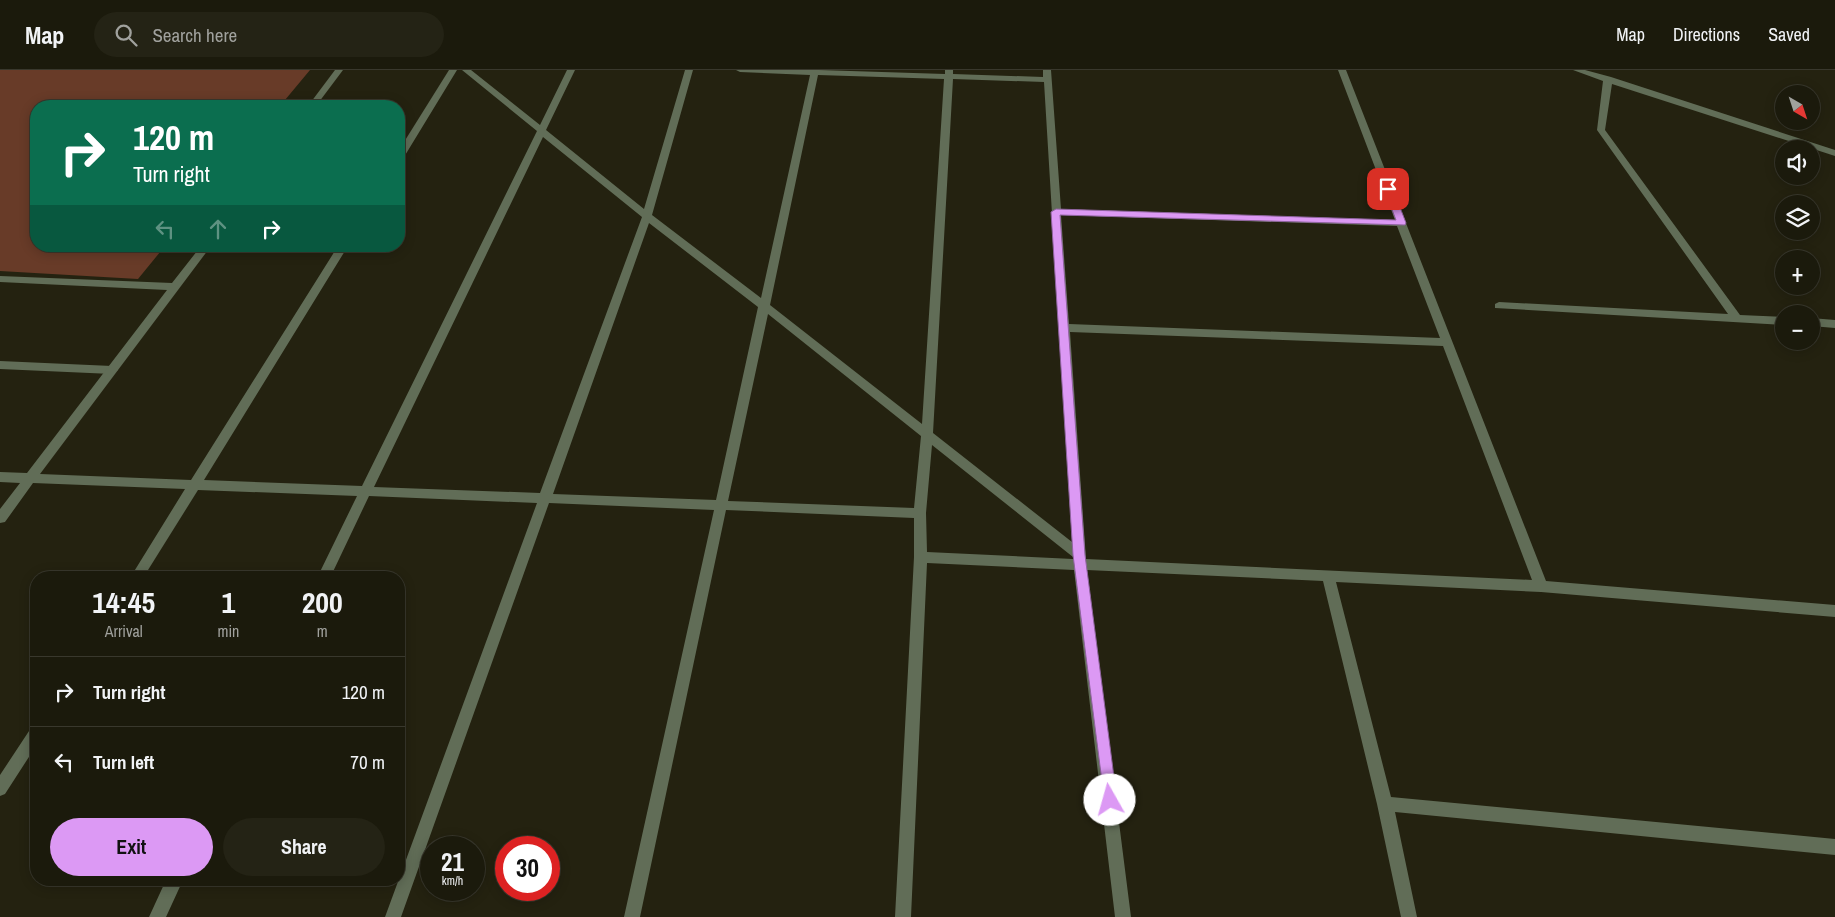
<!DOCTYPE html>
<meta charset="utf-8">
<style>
:root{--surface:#1b1a0c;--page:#242315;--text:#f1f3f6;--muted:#a0a19d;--line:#39382d;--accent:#dc99f4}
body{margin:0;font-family:"Archivo Narrow",sans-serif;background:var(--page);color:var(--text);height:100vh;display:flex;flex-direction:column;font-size:19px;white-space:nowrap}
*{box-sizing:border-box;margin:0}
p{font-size:16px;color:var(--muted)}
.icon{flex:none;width:28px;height:28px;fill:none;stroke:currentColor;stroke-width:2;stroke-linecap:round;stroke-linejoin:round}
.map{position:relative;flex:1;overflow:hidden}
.drawer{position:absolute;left:30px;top:501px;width:375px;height:315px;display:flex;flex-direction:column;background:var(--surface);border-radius:20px;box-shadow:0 2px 12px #0003,0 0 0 1px var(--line)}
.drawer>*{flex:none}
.hud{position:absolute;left:30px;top:30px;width:375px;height:152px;border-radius:20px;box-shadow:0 2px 12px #0003,0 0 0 1px var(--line);background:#0b6e4f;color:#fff;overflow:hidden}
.needle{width:32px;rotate:141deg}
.fabs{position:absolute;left:1775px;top:15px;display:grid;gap:10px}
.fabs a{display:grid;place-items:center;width:45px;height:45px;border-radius:50%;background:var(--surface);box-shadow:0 2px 12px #0003,0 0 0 1px var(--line);font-size:25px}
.speed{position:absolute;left:420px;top:766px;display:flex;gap:10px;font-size:25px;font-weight:700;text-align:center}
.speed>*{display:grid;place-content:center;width:65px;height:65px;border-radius:50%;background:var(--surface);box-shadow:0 2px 12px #0003,0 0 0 1px var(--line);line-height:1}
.speed small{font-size:12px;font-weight:400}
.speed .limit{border:8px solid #d22;background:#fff;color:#111}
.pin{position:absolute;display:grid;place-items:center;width:42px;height:42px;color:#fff;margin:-21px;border-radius:10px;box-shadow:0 2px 8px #0006}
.me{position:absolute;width:55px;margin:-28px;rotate:353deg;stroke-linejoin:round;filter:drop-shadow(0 0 4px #0008)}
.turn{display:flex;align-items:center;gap:18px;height:105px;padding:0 20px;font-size:22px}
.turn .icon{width:65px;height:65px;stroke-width:2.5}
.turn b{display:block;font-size:35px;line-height:42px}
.lanes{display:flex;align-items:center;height:48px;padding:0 20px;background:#0003;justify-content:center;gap:25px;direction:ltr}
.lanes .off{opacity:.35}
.eta{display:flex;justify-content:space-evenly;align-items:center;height:85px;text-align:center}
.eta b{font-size:30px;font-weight:800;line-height:35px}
.button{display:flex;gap:10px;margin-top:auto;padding:10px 20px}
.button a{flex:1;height:58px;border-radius:30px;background:var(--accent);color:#111;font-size:20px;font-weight:800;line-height:58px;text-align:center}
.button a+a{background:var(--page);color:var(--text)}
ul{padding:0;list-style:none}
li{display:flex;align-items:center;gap:15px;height:70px;padding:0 20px;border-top:1px solid var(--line)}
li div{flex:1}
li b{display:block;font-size:19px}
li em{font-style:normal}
header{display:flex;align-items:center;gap:30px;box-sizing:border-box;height:70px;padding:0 25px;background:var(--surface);border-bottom:1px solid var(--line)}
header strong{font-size:24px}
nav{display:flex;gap:28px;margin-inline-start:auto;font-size:18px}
.search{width:350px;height:45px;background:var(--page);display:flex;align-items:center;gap:12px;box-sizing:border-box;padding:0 18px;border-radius:28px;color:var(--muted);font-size:19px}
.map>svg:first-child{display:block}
.green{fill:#683b28}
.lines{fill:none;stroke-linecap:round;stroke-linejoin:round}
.lane{fill:#616d57;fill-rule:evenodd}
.street{fill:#616d57;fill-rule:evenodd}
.route{fill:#dc99f4;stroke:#8f639f}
</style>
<header>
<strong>Map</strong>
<div class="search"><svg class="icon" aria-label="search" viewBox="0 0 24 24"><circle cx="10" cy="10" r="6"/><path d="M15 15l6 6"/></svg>Search here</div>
<nav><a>Map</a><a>Directions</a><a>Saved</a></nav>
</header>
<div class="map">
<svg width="1835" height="847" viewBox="0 0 1835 847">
<rect width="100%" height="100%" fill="#242210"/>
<!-- green -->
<path class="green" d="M 0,0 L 310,0 L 280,36 L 36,36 L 36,176 L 165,176 L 138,209 L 0,201 Z"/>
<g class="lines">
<!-- lane -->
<path class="lane" d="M 0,291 L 112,296 L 118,300 L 112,304 L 0,299 Z"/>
<!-- street -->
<path class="street" d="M 335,0 L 343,0 L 316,36 L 308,36 Z
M 449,0 L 457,0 L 404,87 L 399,90 L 399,80 Z
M 462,0 L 471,0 L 540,55 L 567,0 L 575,0 L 546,60 L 644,139 L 685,0 L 693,0 L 652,145 L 761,228 L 810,5 L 740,2 L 736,0 L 819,0 L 945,4 L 945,0 L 953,0 L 953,4 L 1043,7 L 1043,0 L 1051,0 L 1061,139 L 1395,150 L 1338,0 L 1346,0 L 1546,511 L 1835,535 L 1835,547 L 1541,522 L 1336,512 L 1391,727 L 1835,769 L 1835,785 L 1395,742 L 1417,847 L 1401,847 L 1377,734 L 1323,511 L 1087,500 L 1131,847 L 1115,847 L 1074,500 L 927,493 L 911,847 L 895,847 L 914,487 L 914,448 L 726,440 L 640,847 L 624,847 L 714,440 L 549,433 L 401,847 L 385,847 L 537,433 L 369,426 L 330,508 L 317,508 L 357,426 L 198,420 L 143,508 L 130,508 L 185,419 L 33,413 L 5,452 L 0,453 L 0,439 L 20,413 L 0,412 L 0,402 L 27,403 L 167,220 L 0,212 L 0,206 L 172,213 L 201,176 L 211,176 L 40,404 L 191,410 L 338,176 L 348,176 L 204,410 L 362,416 L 537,61 ZM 818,5 L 944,9 L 922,354 L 770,235 ZM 953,9 L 1044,12 L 1072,472 L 933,363 ZM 543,67 L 642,147 L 540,423 L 374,417 ZM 1061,145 L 1397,156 L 1440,268 L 1069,254 ZM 649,153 L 758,237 L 716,430 L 553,424 ZM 768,244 L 921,366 L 914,438 L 728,431 ZM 1070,262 L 1443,276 L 1532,510 L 1086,489 ZM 932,375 L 1073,487 L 1073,489 L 927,482 L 926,443 Z
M 1573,0 L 1585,0 L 1611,7 L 1835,80 L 1835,86 L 1612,14 L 1605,60 L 1740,245 L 1784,247 L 1784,255 L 1495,238 L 1495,234 L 1499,232 L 1728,244 L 1597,60 L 1603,11 Z
M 1811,248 L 1835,250 L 1835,258 L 1811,256 Z
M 36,656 L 36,676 L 5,724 L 0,726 L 0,705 L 31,658 Z
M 166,810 L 183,810 L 166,847 L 149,847 Z"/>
</g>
<!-- route -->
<path class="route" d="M 1388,116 L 1393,119 L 1406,153 L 1405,155 L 1060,145 L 1085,485 L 1117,730 L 1114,735 L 1110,737 L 1105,735 L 1073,485 L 1051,142 L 1056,139 L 1396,150 L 1384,119 Z"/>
</svg>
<div class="fabs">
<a><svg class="needle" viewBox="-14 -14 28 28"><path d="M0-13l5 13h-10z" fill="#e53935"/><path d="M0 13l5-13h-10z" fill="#a0a19d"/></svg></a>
<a><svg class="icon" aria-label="sound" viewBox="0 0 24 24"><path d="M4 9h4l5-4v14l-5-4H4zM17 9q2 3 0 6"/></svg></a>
<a><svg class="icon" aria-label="layers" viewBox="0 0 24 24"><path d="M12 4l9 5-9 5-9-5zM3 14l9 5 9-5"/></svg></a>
<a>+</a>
<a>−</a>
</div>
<div class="speed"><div>21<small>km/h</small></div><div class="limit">30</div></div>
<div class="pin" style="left:1388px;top:119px;background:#d93025"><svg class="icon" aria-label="arrive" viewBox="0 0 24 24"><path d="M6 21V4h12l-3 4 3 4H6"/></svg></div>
<svg class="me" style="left:1110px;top:730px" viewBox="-20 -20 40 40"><circle r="19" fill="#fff"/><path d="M0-13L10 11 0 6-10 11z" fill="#dc99f4"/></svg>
<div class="hud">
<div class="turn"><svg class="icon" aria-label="right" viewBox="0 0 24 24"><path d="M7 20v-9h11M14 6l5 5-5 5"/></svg><div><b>120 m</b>Turn right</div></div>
<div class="lanes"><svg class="icon off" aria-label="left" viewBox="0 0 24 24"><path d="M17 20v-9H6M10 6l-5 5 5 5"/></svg><svg class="icon off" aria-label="ahead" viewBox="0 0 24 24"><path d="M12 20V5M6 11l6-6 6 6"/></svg><svg class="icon" aria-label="right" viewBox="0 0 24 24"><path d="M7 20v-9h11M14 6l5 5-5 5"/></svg></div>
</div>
<section class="drawer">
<div class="eta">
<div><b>14:45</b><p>Arrival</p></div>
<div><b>1</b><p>min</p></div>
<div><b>200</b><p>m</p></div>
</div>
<ul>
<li><svg class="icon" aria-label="right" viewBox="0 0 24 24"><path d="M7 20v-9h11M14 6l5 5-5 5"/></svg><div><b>Turn right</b></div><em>120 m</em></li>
<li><svg class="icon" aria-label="left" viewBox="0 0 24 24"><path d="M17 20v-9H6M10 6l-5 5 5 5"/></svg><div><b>Turn left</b></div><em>70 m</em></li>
</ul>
<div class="button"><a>Exit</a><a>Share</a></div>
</section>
</div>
